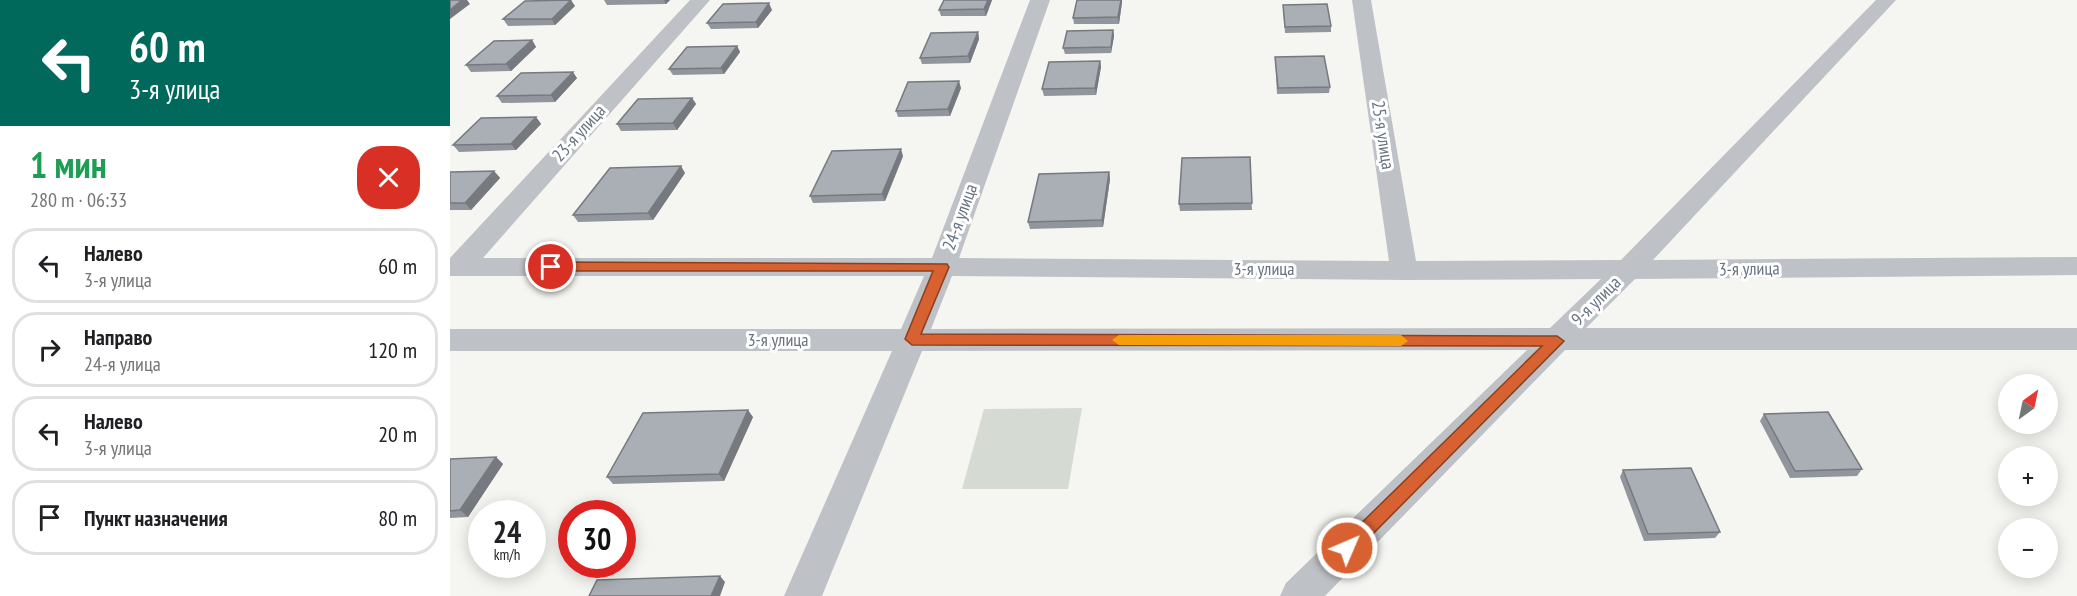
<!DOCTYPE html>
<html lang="ru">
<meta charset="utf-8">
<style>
:root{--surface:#fff;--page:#f6f6f6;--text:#202124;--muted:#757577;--line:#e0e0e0}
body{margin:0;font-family:"PT Sans Narrow",sans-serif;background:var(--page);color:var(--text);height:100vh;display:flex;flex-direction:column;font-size:22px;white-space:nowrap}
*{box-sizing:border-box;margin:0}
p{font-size:20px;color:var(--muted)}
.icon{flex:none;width:33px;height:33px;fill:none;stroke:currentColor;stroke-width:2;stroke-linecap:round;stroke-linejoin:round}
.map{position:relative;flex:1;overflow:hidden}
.sheet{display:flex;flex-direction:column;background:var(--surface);width:450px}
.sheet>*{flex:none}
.top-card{background:#00695c;color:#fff;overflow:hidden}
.needle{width:39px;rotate:33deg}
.tools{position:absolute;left:1548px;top:374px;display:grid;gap:12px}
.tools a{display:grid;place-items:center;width:60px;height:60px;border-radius:50%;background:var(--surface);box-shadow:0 3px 15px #0003;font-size:30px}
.speed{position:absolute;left:18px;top:500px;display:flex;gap:12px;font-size:30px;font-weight:700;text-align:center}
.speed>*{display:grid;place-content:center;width:78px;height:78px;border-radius:50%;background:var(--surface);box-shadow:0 3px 15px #0003;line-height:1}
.speed small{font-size:15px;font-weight:400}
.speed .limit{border:9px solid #d22;background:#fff;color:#111}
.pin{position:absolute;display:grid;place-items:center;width:51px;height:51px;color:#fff;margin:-26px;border:3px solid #fff;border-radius:50%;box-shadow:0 2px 6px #0007}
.me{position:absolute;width:66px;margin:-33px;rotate:45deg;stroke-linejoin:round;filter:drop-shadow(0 0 4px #0008)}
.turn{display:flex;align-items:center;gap:21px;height:126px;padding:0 30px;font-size:27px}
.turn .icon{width:78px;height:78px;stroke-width:2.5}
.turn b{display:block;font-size:42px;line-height:51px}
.round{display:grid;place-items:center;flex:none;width:63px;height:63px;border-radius:24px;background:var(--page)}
.overview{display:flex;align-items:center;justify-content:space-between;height:102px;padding:0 30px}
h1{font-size:36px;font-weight:600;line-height:45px;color:#1e9e55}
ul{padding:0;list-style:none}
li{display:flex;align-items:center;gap:18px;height:75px;margin:0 12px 9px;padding:0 18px;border:3px solid var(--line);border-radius:24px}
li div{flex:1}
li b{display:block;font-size:22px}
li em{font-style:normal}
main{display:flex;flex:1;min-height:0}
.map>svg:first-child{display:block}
.green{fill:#d5dbd3}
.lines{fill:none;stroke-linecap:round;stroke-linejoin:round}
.street{fill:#bec1c5;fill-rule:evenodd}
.wall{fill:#91969c}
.shaded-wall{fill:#767a7f}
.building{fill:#a9afb5;stroke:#767a7f;stroke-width:1.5}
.route{fill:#d76130;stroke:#8c3f1f;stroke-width:1.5}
.slow{fill:#f59e0b}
.labels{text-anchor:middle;stroke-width:6;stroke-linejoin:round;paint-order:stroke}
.street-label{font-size:18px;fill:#667380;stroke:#fff}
</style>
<main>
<section class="sheet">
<div class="top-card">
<div class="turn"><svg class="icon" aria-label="left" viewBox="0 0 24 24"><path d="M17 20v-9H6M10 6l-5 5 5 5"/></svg><div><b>60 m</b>3-я улица</div></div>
</div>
<div class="overview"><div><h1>1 мин</h1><p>280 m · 06:33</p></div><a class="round" style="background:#d93025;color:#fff"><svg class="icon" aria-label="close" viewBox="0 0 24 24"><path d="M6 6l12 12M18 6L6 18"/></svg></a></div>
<ul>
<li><svg class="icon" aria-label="left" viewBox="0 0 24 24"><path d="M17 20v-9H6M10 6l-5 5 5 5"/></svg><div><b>Налево</b><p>3-я улица</p></div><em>60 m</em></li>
<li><svg class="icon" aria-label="right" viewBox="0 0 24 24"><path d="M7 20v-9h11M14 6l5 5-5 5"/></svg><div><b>Направо</b><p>24-я улица</p></div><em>120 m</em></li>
<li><svg class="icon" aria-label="left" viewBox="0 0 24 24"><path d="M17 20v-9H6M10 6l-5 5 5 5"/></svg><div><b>Налево</b><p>3-я улица</p></div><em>20 m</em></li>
<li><svg class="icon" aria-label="arrive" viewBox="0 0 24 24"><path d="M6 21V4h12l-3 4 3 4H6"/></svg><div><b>Пункт назначения</b></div><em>80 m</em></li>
</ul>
</section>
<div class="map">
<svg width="1627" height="596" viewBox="0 0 1627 596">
<rect width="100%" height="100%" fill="#f5f5f1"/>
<!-- green -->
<path class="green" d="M 632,408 L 618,489 L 512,489 L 534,409 Z"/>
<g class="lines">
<!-- street -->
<path class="street" d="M 240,0 L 260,0 L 33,258 L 482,258 L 580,0 L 600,0 L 509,258 L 939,261 L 902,0 L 921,0 L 966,261 L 1171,260 L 1426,0 L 1446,0 L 1203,260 L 1627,257 L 1627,275 L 1185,279 L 1136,328 L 1627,328 L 1627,350 L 1115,350 L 875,596 L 830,596 L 836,583 L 1077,350 L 472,351 L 372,596 L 334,596 L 442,351 L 0,351 L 0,329 L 451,329 L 474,276 L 0,276 L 0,258 ZM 502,276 L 954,280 L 1151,279 L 1100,328 L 481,329 Z"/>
</g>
<!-- wall -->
<path class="wall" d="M 154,0 L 220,0 L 216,4 L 157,5 Z
M 494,0 L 542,0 L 536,16 L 491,16 L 489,10 Z
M 672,2 L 669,24 L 624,24 L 623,18 Z
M 833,5 L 881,26 L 881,32 L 835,33 Z
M 125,6 L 105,25 L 58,26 L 53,19 Z
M 322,10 L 308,28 L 261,29 L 257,23 Z
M 663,30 L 664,36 L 661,53 L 615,54 L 613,48 Z
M 528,32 L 529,39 L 520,63 L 472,64 L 470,58 Z
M 82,40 L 86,47 L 61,71 L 21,72 L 16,65 Z
M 287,46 L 290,52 L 274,74 L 223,75 L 219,69 Z
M 825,57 L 880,87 L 879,93 L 827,94 Z
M 650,61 L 651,67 L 646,95 L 594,96 L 592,89 Z
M 127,78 L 105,102 L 52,103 L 47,96 Z
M 511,88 L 500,116 L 448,117 L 446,111 Z
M 242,98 L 246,104 L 227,130 L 171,131 L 167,124 Z
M 86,117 L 91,124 L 66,150 L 9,152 L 3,145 Z
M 453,156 L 435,201 L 363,203 L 360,196 Z
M 800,157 L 802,210 L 730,211 L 729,204 Z
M 44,171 L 50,178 L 21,210 L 0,210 L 0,172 Z
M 659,172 L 660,179 L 653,227 L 580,229 L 578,222 Z
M 235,173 L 203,220 L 128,222 L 123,215 Z
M 1314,414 L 1412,469 L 1407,476 L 1340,478 L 1310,421 Z
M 303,417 L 274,481 L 163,484 L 157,477 Z
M 46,457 L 53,464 L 18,517 L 0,518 L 0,459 Z
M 1173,470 L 1270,532 L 1265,538 L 1194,541 L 1170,477 Z"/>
<!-- shaded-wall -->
<path class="shaded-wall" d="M 12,0 L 17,0 L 20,4 L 0,19 L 0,10 Z
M 121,0 L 125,6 L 105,25 L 102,19 Z
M 214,0 L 220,0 L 216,4 Z
M 538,0 L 542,0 L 536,16 L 534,9 Z
M 671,0 L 672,0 L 672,2 L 669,24 L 668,17 Z
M 319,3 L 322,10 L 308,28 L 306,22 Z
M 663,30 L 664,36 L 661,53 L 661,47 Z
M 528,32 L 529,39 L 520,63 L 518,56 Z
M 82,40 L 86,47 L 61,71 L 56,64 Z
M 287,46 L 290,52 L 274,74 L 271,68 Z
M 650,61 L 651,67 L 646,95 L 645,88 Z
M 123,72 L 127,78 L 105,102 L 101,95 Z
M 509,81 L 511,88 L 500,116 L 498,109 Z
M 242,98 L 246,104 L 227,130 L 223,123 Z
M 86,117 L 91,124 L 66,150 L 61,144 Z
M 451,149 L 453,156 L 435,201 L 432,194 Z
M 231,166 L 235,173 L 203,220 L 198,213 Z
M 44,171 L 50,178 L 21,210 L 15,203 Z
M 659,172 L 660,179 L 653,227 L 652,220 Z
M 298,410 L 303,417 L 274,481 L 269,474 Z
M 46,457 L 53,464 L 18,517 L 10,510 Z
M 270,576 L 275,582 L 270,596 L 261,596 Z"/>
<!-- building -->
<path class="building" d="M 0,0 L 12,0 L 0,10 Z
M 121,0 L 102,19 L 53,19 L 75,1 Z
M 494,0 L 538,0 L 534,9 L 489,10 Z
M 627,0 L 671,0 L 668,17 L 623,18 Z
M 319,3 L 306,22 L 257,23 L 273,4 Z
M 877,4 L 881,26 L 835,27 L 833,5 Z
M 663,30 L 661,47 L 613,48 L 617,31 Z
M 528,32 L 518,56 L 470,58 L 481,33 Z
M 82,40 L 56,64 L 16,65 L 44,41 Z
M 287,46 L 271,68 L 219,69 L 237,47 Z
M 874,56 L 880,87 L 828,88 L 825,57 Z
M 650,61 L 645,88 L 592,89 L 599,62 Z
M 123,72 L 101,95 L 47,96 L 71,73 Z
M 509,81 L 498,109 L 446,111 L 458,82 Z
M 242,98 L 223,123 L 167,124 L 188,99 Z
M 86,117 L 61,144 L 3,145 L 31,118 Z
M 451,149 L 432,194 L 360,196 L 382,151 Z
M 800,157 L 802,203 L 729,204 L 732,158 Z
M 231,166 L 198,213 L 123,215 L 160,168 Z
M 44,171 L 15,203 L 0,203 L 0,172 Z
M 659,172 L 652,220 L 578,222 L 589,174 Z
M 298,410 L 269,474 L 157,477 L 193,413 Z
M 1378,412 L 1412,469 L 1345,471 L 1314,414 Z
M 46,457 L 10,510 L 0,511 L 0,459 Z
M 1241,468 L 1270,532 L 1198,534 L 1173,470 Z
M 270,576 L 261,596 L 139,596 L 147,580 Z"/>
<!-- route -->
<path class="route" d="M 101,262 L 497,264 L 499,267 L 471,334 L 1107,336 L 1114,341 L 903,554 L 897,556 L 891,554 L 888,548 L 891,543 L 1092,346 L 462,345 L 455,339 L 483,271 L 101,271 L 95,267 Z"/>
<!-- slow -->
<path class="slow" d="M 669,335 L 951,335 L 958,341 L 951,346 L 669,345 L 662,340 Z"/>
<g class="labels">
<!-- street labels -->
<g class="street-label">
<text transform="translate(129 133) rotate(-48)" y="6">23-я улица</text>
<text transform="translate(933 135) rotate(81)" y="6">25-я улица</text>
<text transform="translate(510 217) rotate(-70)" y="6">24-я улица</text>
<text x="814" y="275">3-я улица</text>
<text transform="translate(1299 269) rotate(-1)" y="6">3-я улица</text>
<text transform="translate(1146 301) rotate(-45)" y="6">9-я улица</text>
<text x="328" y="346">3-я улица</text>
</g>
</g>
</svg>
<div class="tools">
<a><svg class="needle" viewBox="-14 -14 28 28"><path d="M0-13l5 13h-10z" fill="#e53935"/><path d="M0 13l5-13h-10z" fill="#757577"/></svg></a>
<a>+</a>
<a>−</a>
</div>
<div class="speed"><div>24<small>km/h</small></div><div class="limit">30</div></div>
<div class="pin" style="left:101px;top:267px;background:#d93025"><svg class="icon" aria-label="arrive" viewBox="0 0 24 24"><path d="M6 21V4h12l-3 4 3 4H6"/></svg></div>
<svg class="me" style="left:897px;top:548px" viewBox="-20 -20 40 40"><circle r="17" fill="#d76130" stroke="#fff" stroke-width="3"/><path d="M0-11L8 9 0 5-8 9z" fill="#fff"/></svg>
</div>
</main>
